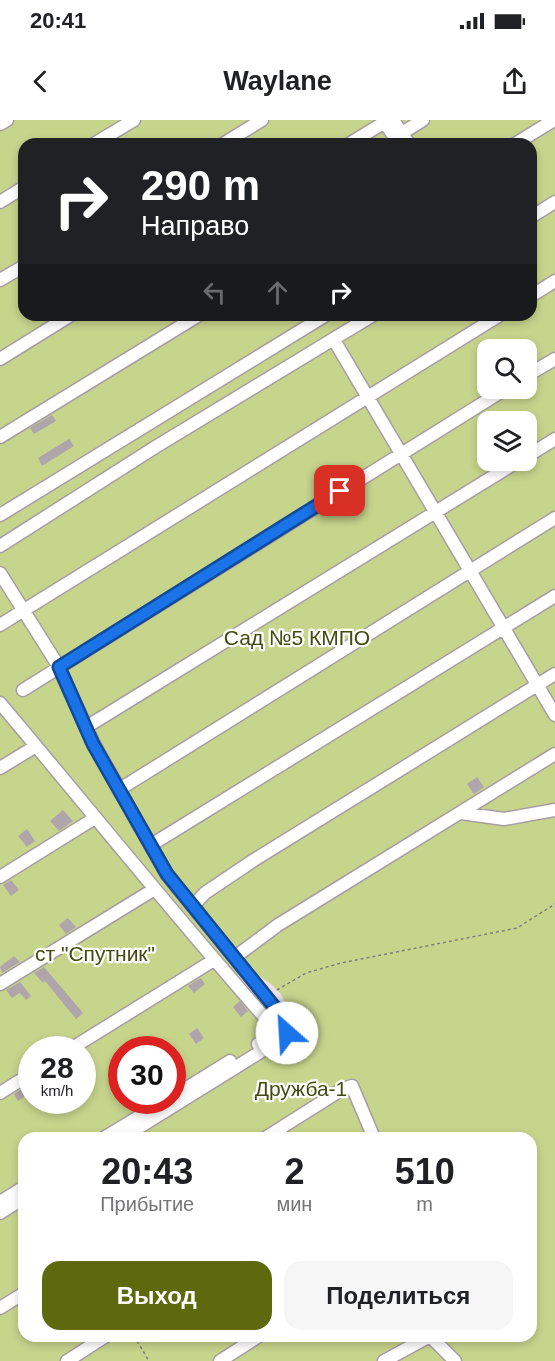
<!DOCTYPE html>
<html lang="ru">
<meta charset="utf-8">
<style>
:root{--surface:#fff;--page:#f6f6f6;--text:#202124;--muted:#757577;--accent:#5e690e}
body{margin:0;font-family:Helvetica,sans-serif;background:var(--page);color:var(--text);height:100vh;display:flex;flex-direction:column;font-size:22px;white-space:nowrap}
*{box-sizing:border-box;margin:0}
p{font-size:20px;color:var(--muted)}
.icon{flex:none;width:33px;height:33px;fill:none;stroke:currentColor;stroke-width:2;stroke-linecap:round;stroke-linejoin:round}
.map{position:relative;flex:1;overflow:hidden}
.side{position:absolute;left:18px;top:1012px;width:519px;height:210px;display:flex;flex-direction:column;background:var(--surface);border-radius:18px;box-shadow:0 3px 9px #0003}
.side>*{flex:none}
.guide{position:absolute;left:18px;top:18px;width:519px;height:183px;border-radius:18px;box-shadow:0 3px 9px #0003;background:#202124;color:#fff;overflow:hidden}
.buttons{position:absolute;left:477px;top:219px;display:grid;gap:12px}
.buttons a{display:grid;place-items:center;width:60px;height:60px;border-radius:12px;background:var(--surface);box-shadow:0 3px 9px #0003;font-size:30px}
.speed{position:absolute;left:18px;top:916px;display:flex;gap:12px;font-size:30px;font-weight:700;text-align:center}
.speed>*{display:grid;place-content:center;width:78px;height:78px;border-radius:50%;background:var(--surface);box-shadow:0 3px 9px #0003;line-height:1}
.speed small{font-size:15px;font-weight:400}
.speed .limit{border:9px solid #d22;background:#fff;color:#111}
.pin{position:absolute;display:grid;place-items:center;width:51px;height:51px;color:#fff;margin:-26px;border-radius:12px;box-shadow:0 3px 9px #0006}
.me{position:absolute;width:66px;margin:-33px;rotate:334deg;stroke-linejoin:round;filter:drop-shadow(0 0 4px #0008)}
.turn{display:flex;align-items:center;gap:21px;height:126px;padding:0 24px;font-size:27px}
.turn .icon{width:78px;height:78px;stroke-width:2.5}
.turn b{display:block;font-size:42px;line-height:51px}
.lanes{display:flex;align-items:center;height:57px;padding:0 24px;background:#0003;justify-content:center;gap:30px;direction:ltr}
.lanes .off{opacity:.35}
.eta{display:flex;justify-content:space-evenly;align-items:center;height:102px;text-align:center}
.eta b{font-size:36px;font-weight:600;line-height:42px}
.primary-button{display:flex;gap:12px;margin-top:auto;padding:12px 24px}
.primary-button a{flex:1;height:69px;border-radius:18px;background:var(--accent);color:#fff;font-size:24px;font-weight:600;line-height:69px;text-align:center}
.primary-button a+a{background:var(--page);color:var(--text)}
.status{display:flex;justify-content:space-between;align-items:center;height:42px;padding:0 30px;background:var(--surface);direction:ltr}
.status svg{height:16px;fill:currentColor}
header{display:flex;justify-content:space-between;align-items:center;height:78px;padding:0 24px;background:var(--surface);font-size:27px;font-weight:600}
.map>svg:first-child{display:block}
.green{fill:#c7d48c;fill-rule:evenodd}
.building{fill:#afa6ab}
.lines{fill:none;stroke-linecap:round;stroke-linejoin:round}
.minor-casing{stroke:#a79ea4;stroke-width:15}
.path{stroke:#827b7f;stroke-width:1.5;stroke-dasharray:3 3;stroke-linecap:butt}
.minor{stroke:#fff;stroke-width:12}
.route-casing{stroke:#114b97;stroke-width:15}
.route{stroke:#1a73e8;stroke-width:10}
.labels{text-anchor:middle;stroke-width:4.5;stroke-linejoin:round;paint-order:stroke}
.park-label{font-size:21px;fill:#434b13;stroke:#fff}
</style>
<div class="status"><b>20:41</b><svg viewBox="0 0 49 12"><path d="M0 12V9h3v3zM5 12V6h3v6zM10 12V3h3v9zM15 12V0h3v12zM26 1h20v11H26zM47 4h2v5h-2z"/></svg></div>
<header><svg class="icon" aria-label="back" viewBox="0 0 24 24"><path d="M15 5l-7 7 7 7"/></svg>Waylane<svg class="icon" aria-label="share" viewBox="0 0 24 24"><path d="M12 15V3M7 8l5-5 5 5M5 13v7h14v-7"/></svg></header>
<div class="map">
<svg width="555" height="1241" viewBox="0 0 555 1241">
<rect width="100%" height="100%" fill="#ebe1e7"/>
<!-- green -->
<path class="green" d="M 0,0 L 555,0 L 555,1241 L 0,1241 L 0,1097 L 24,1083 L 24,1216 L 531,1216 L 531,1018 L 129,1018 L 298,912 C 293,897 286,877 273,866 C 265,858 257,858 253,847 L 237,855 L 279,906 L 279,916 L 114,1018 L 24,1018 L 24,1073 L 0,1088 ZM 24,24 L 531,24 L 531,195 L 24,195 ZM 488,230 L 526,230 L 526,268 L 488,268 ZM 488,302 L 526,302 L 526,340 L 488,340 ZM 32,930 L 82,930 L 82,981 L 32,981 ZM 122,930 L 172,930 L 172,981 L 122,981 Z"/>
<!-- building -->
<path class="building" d="M 52,295 L 56,301 L 34,314 L 30,308 Z
M 69,319 L 74,326 L 42,346 L 38,338 Z
M 477,657 L 484,667 L 474,674 L 467,664 Z
M 63,690 L 73,701 L 59,711 L 50,701 Z
M 27,709 L 35,721 L 27,727 L 18,716 Z
M 11,760 L 19,770 L 11,776 L 3,765 Z
M 68,798 L 76,807 L 66,814 L 59,805 Z
M 14,836 L 20,842 L 2,853 L 0,847 Z
M 44,847 L 83,893 L 76,899 L 45,861 L 43,863 L 34,853 Z
M 201,858 L 205,864 L 194,873 L 188,866 Z
M 20,862 L 31,876 L 26,880 L 20,873 L 12,878 L 6,870 Z
M 240,881 L 248,891 L 241,897 L 233,887 Z
M 197,908 L 204,918 L 196,924 L 189,914 Z
M 32,963 L 32,971 L 18,981 L 14,974 Z"/>
<g class="lines">
<defs>
<path id="minor" d="M 383,0 L 399,24
M 393,0 L 409,24
M 0,4 L 7,0
M 402,13 L 423,0
M 94,24 L 134,0
M 223,24 L 262,0
M 349,24 L 385,2
M 515,24 L 554,0
M 0,82 L 24,67
M 531,97 L 555,82
M 0,160 L 24,146
M 531,176 L 555,161
M 334,220 L 555,595
M 0,239 L 71,195
M 526,256 L 555,239
M 0,317 L 199,195
M 526,337 L 555,319
M 0,395 L 326,195
M 0,426 L 157,326 L 373,195
M 0,453 L 59,547 L 94,624 L 167,755 L 285,900 L 287,913 L 281,919 L 122,1018
M 0,505 L 500,195
M 23,570 L 507,268
M 0,583 C 91,691 179,801 273,907 L 270,917 L 258,924
M 88,606 L 520,340
M 0,648 L 36,626
M 120,669 L 555,398
M 461,693 L 504,699 L 555,690
M 151,725 L 555,476
M 0,757 L 95,698
M 193,786 L 205,773 L 254,740 L 555,554
M 235,837 L 278,805 L 555,634
M 0,864 L 153,770
M 69,930 L 214,840
M 0,973 L 32,953
M 172,977 L 230,941
M 104,1018 L 165,981
M 265,1018 L 341,970 L 352,966 L 374,1018
M 0,1082 L 24,1067
M 0,1093 L 24,1078
M 0,1188 L 24,1173
M 430,1216 L 455,1241
M 67,1241 L 106,1216
M 220,1241 L 259,1216
M 384,1241 L 430,1216"/>
</defs>
<!-- minor casing -->
<use href="#minor" class="minor-casing"/>
<!-- path -->
<path class="path" d="M 277,870 L 306,853 L 341,843 L 517,808 L 555,784
M 134,1216 L 149,1241"/>
<!-- minor -->
<use href="#minor" class="minor"/>
</g>
<g class="lines">
<defs>
<path id="route" d="M 287,913 L 285,900 L 167,754 L 93,624 L 59,547 L 340,371"/>
</defs>
<!-- route casing -->
<use href="#route" class="route-casing"/>
<!-- route -->
<use href="#route" class="route"/>
</g>
<g class="labels">
<!-- park labels -->
<g class="park-label">
<text x="297" y="525">Сад №5 КМПО</text>
<text x="95" y="841">ст "Спутник"</text>
<text x="301" y="976">Дружба-1</text>
</g>
</g>
</svg>
<div class="buttons">
<a><svg class="icon" aria-label="search" viewBox="0 0 24 24"><circle cx="10" cy="10" r="6"/><path d="M15 15l6 6"/></svg></a>
<a><svg class="icon" aria-label="layers" viewBox="0 0 24 24"><path d="M12 4l9 5-9 5-9-5zM3 14l9 5 9-5"/></svg></a>
</div>
<div class="speed"><div>28<small>km/h</small></div><div class="limit">30</div></div>
<div class="pin" style="left:340px;top:371px;background:#d93025"><svg class="icon" aria-label="arrive" viewBox="0 0 24 24"><path d="M6 21V4h12l-3 4 3 4H6"/></svg></div>
<svg class="me" style="left:287px;top:913px" viewBox="-20 -20 40 40"><circle r="19" fill="#fff"/><path d="M0-13L10 11 0 6-10 11z" fill="#1a73e8"/></svg>
<div class="guide">
<div class="turn"><svg class="icon" aria-label="right" viewBox="0 0 24 24"><path d="M7 20v-9h11M14 6l5 5-5 5"/></svg><div><b>290 m</b>Направо</div></div>
<div class="lanes"><svg class="icon off" aria-label="left" viewBox="0 0 24 24"><path d="M17 20v-9H6M10 6l-5 5 5 5"/></svg><svg class="icon off" aria-label="ahead" viewBox="0 0 24 24"><path d="M12 20V5M6 11l6-6 6 6"/></svg><svg class="icon" aria-label="right" viewBox="0 0 24 24"><path d="M7 20v-9h11M14 6l5 5-5 5"/></svg></div>
</div>
<section class="side">
<div class="eta">
<div><b>20:43</b><p>Прибытие</p></div>
<div><b>2</b><p>мин</p></div>
<div><b>510</b><p>m</p></div>
</div>
<div class="primary-button"><a>Выход</a><a>Поделиться</a></div>
</section>
</div>
